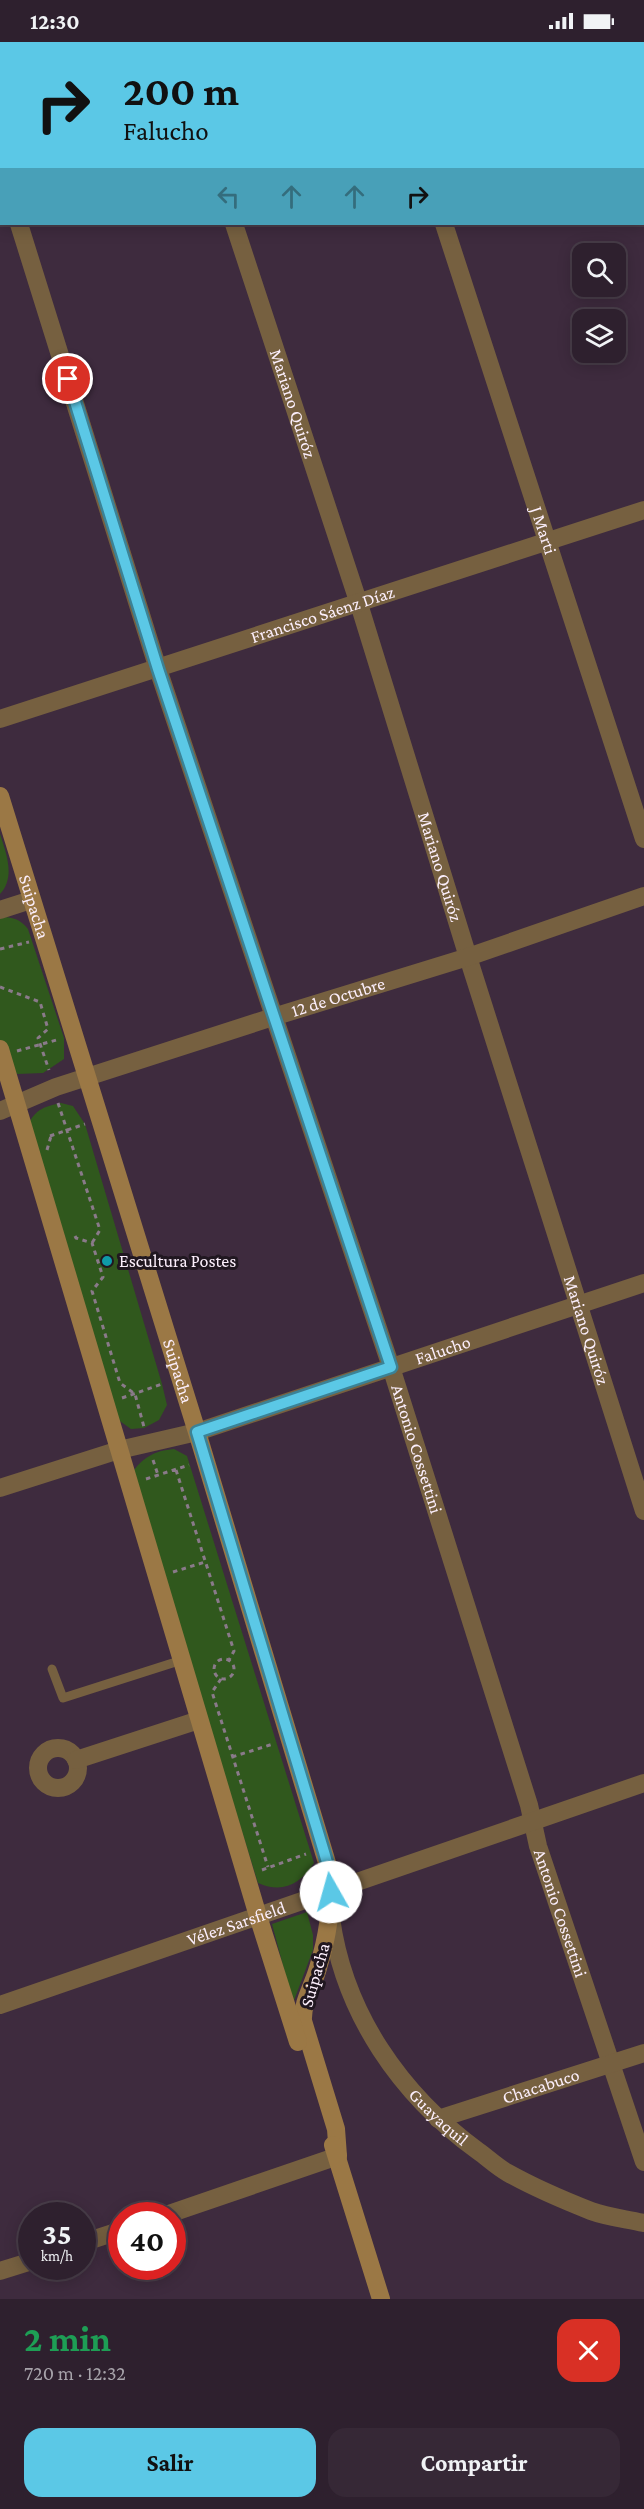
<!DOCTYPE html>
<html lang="es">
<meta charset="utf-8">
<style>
:root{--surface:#2e202e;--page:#362836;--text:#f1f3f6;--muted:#a7a3aa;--line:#493e4a;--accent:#5bc8e6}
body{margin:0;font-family:"Crimson Pro",serif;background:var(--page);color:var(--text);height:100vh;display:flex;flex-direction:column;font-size:22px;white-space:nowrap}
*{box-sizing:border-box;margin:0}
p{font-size:20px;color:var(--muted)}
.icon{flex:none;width:33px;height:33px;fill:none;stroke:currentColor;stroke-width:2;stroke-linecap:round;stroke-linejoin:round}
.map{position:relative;height:2257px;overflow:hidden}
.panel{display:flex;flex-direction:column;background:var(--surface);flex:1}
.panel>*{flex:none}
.hud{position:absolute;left:0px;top:0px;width:645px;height:183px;box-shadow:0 3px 15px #0003,0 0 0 2px var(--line);background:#5bc8e6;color:#111;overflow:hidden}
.controls{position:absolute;left:572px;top:201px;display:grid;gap:12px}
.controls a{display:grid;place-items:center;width:54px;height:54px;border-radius:12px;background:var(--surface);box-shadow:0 3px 15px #0003,0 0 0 2px var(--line);font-size:30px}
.speed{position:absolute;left:18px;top:2160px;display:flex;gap:12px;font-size:30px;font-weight:700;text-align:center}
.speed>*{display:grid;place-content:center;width:78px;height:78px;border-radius:50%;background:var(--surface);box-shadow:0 3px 15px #0003,0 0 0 2px var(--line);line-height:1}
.speed small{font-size:15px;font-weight:400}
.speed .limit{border:9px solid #d22;background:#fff;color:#111}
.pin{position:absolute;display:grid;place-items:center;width:51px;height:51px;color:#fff;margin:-26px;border:3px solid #fff;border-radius:50%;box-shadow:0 2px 6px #0007}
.me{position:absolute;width:66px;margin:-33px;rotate:353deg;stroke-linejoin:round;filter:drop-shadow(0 0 4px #0008)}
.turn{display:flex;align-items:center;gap:21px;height:126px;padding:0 24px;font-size:27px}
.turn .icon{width:78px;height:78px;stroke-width:2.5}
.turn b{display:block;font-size:42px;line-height:51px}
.lanes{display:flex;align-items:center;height:57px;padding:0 24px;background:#0003;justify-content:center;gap:30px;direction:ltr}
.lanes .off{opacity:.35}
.round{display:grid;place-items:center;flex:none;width:63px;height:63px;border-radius:18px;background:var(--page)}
.summary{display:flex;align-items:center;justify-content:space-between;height:102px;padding:0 24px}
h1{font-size:36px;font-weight:700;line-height:45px;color:#1e9e55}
.primary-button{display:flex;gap:12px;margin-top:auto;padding:12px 24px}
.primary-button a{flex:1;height:69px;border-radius:18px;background:var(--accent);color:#111;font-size:24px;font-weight:700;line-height:69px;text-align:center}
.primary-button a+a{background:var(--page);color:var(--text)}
.status{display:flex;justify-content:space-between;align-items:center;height:42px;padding:0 30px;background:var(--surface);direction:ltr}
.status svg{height:16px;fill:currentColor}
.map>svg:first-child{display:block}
.green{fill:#30581d}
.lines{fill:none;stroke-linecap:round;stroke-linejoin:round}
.path{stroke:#8a7a8a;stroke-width:3;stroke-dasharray:4.5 4.5;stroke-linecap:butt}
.lane{stroke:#766040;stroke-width:9}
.street{stroke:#766040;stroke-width:18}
.secondary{stroke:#9b7845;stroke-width:18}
.route-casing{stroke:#3b8296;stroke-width:15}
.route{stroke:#5bc8e6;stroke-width:10}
.culture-dot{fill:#0f9aa8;stroke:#201720;stroke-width:2}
.labels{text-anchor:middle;stroke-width:6;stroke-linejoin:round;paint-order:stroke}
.street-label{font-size:18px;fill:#fceffc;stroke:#201720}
.poi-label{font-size:18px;fill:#fceffc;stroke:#201720;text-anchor:start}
</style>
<div class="status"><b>12:30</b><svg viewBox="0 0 49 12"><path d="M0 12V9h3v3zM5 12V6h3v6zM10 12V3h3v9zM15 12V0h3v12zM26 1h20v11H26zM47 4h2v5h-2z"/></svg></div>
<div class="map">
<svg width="644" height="2257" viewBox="0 0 644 2257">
<rect width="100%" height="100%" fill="#3e2b3e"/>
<!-- green -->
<path class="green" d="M 0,792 C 6,811 16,835 0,852 Z
M 0,875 C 13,875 20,877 28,887 L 64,996 L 64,1017 L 43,1031 L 17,1032 L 0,1001 Z
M 61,1061 L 73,1064 L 85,1082 L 162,1342 L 167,1363 L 159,1378 L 144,1386 L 131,1387 L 117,1377 L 29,1081 C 36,1067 46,1064 61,1061 Z
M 174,1407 L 187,1414 L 314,1821 C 300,1842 283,1852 258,1841 L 131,1432 C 143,1415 154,1409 174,1407 Z
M 307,1870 L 313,1893 L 313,1908 L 293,1961 L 272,1882 Z"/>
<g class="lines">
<!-- path -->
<path class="path" d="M 0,907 L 29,900
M 0,945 L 40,960 L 48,987 L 38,996 L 49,1028
M 17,1009 L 60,997
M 58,1061 L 100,1188 L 92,1201
M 50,1094 L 85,1082
M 47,1108 L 51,1094
M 75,1194 L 76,1196 L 92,1201 L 103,1235 L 92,1249 L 120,1341 L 135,1352 L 144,1385
M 122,1356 L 162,1342
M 153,1418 L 158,1433
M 176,1428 L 234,1609 L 229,1618
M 146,1437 L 189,1423
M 173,1530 L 205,1520
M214 1627a10 10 0 1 1 20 0a10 10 0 1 1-20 0Z
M 221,1637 L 212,1650 L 268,1825
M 232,1715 L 273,1702
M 262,1828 L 306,1812"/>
<!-- lane -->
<path class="lane" d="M 52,1627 L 63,1656 L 182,1618"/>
<!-- street -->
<g class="street">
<path d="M 602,0 L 602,2"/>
<path d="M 0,5 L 2,10"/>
<path d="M 644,136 L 644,138"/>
<path id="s1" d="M 19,182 L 158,627 L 391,1325 L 529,1763 L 538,1804 L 644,2120"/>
<path id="s2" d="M 234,182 L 359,562 L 468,915 L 644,1469"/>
<path id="s3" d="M 444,182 L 644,797"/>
<path id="s4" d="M 0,677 L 644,468"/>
<path d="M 0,868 L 31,858"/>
<path id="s5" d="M 0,1069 L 56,1045 L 273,975 L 468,915 L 644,854"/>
<path id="s6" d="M 0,1446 L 119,1408 L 197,1390 L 644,1241"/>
<circle cx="58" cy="1726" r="20"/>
<path d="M 76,1718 L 199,1678"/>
<path id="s7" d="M 331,1876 C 344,1972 401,2053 478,2109 C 488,2116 497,2125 508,2131 C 533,2145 563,2158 591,2169 C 607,2175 627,2177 644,2181"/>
<path id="s8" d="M 0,1963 L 644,1741"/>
<path id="s9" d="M 438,2077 L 644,2011"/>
<path d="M 163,2174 L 338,2114"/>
<path d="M 82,2201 L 122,2188"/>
<path d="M 0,2229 L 32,2219"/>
</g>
<!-- secondary -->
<g class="secondary">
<path d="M 203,0 L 204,2"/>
<path d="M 420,2 L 425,0"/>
<path d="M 0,125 L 2,124"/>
<path id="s10" d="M 0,754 L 197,1390 L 331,1834 C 331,1869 328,1893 318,1926 C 313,1944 302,1960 303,1979 L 336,2087 L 338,2114"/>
<path d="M 0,1007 L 258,1874 L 298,2000"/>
<path d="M 333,2103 L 381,2257"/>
</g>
</g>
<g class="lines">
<defs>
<path id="route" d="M 68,337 L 158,627 L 391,1325 L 197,1390 L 324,1810 L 331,1834 L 331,1850"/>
</defs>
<!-- route casing -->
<use href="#route" class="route-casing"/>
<!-- route -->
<use href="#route" class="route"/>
</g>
<!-- markers -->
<circle class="culture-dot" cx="107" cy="1219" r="6"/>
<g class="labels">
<!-- street labels -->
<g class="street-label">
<text dy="6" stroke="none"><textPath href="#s2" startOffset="189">Mariano Quiróz</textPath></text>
<text dy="6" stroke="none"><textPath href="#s3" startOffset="322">J Marti</textPath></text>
<text dy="6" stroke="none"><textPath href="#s4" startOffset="339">Francisco Sáenz Díaz</textPath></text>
<text dy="6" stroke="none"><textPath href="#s2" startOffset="675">Mariano Quiróz</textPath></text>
<text dy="6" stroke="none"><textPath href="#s10" startOffset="116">Suipacha</textPath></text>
<text dy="6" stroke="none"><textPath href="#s5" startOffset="357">12 de Octubre</textPath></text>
<text dy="6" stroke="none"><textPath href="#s2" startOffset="1161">Mariano Quiróz</textPath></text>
<text dy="6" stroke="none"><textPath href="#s6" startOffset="464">Falucho</textPath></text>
<text dy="6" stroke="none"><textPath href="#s10" startOffset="602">Suipacha</textPath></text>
<text dy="6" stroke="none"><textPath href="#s1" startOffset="1288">Antonio Cossettini</textPath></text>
<text dy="6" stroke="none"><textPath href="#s1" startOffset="1774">Antonio Cossettini</textPath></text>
<text dy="6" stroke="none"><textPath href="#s8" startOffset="250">Vélez Sarsfield</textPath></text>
<text transform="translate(315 1933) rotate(-74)" y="6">Suipacha</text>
<text dy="6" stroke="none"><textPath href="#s9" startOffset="108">Chacabuco</textPath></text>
<text dy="6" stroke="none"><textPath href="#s7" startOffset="231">Guayaquil</textPath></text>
</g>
<!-- poi labels -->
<g class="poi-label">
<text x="119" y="1225">Escultura Postes</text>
</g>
</g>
</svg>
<div class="controls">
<a><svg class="icon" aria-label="search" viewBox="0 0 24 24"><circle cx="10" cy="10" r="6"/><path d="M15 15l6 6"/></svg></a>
<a><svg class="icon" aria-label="layers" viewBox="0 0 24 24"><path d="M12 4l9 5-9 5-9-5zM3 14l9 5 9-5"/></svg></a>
</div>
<div class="speed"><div>35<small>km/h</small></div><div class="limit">40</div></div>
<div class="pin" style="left:68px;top:337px;background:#d93025"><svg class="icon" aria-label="arrive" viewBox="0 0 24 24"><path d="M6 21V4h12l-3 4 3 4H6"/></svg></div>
<svg class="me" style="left:331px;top:1850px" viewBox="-20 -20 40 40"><circle r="19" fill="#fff"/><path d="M0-13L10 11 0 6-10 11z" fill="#5bc8e6"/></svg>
<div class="hud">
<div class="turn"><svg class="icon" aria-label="right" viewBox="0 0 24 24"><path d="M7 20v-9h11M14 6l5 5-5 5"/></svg><div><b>200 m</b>Falucho</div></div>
<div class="lanes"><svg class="icon off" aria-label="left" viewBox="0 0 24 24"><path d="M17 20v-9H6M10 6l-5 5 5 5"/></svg><svg class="icon off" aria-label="ahead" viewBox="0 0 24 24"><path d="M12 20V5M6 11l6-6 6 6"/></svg><svg class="icon off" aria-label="ahead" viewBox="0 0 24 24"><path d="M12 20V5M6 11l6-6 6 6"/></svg><svg class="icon" aria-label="right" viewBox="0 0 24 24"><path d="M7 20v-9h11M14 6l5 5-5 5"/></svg></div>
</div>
</div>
<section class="panel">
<div class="summary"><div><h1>2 min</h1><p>720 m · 12:32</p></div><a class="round" style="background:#d93025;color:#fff"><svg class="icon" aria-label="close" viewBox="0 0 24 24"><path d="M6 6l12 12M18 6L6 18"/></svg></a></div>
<div class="primary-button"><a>Salir</a><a>Compartir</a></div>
</section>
